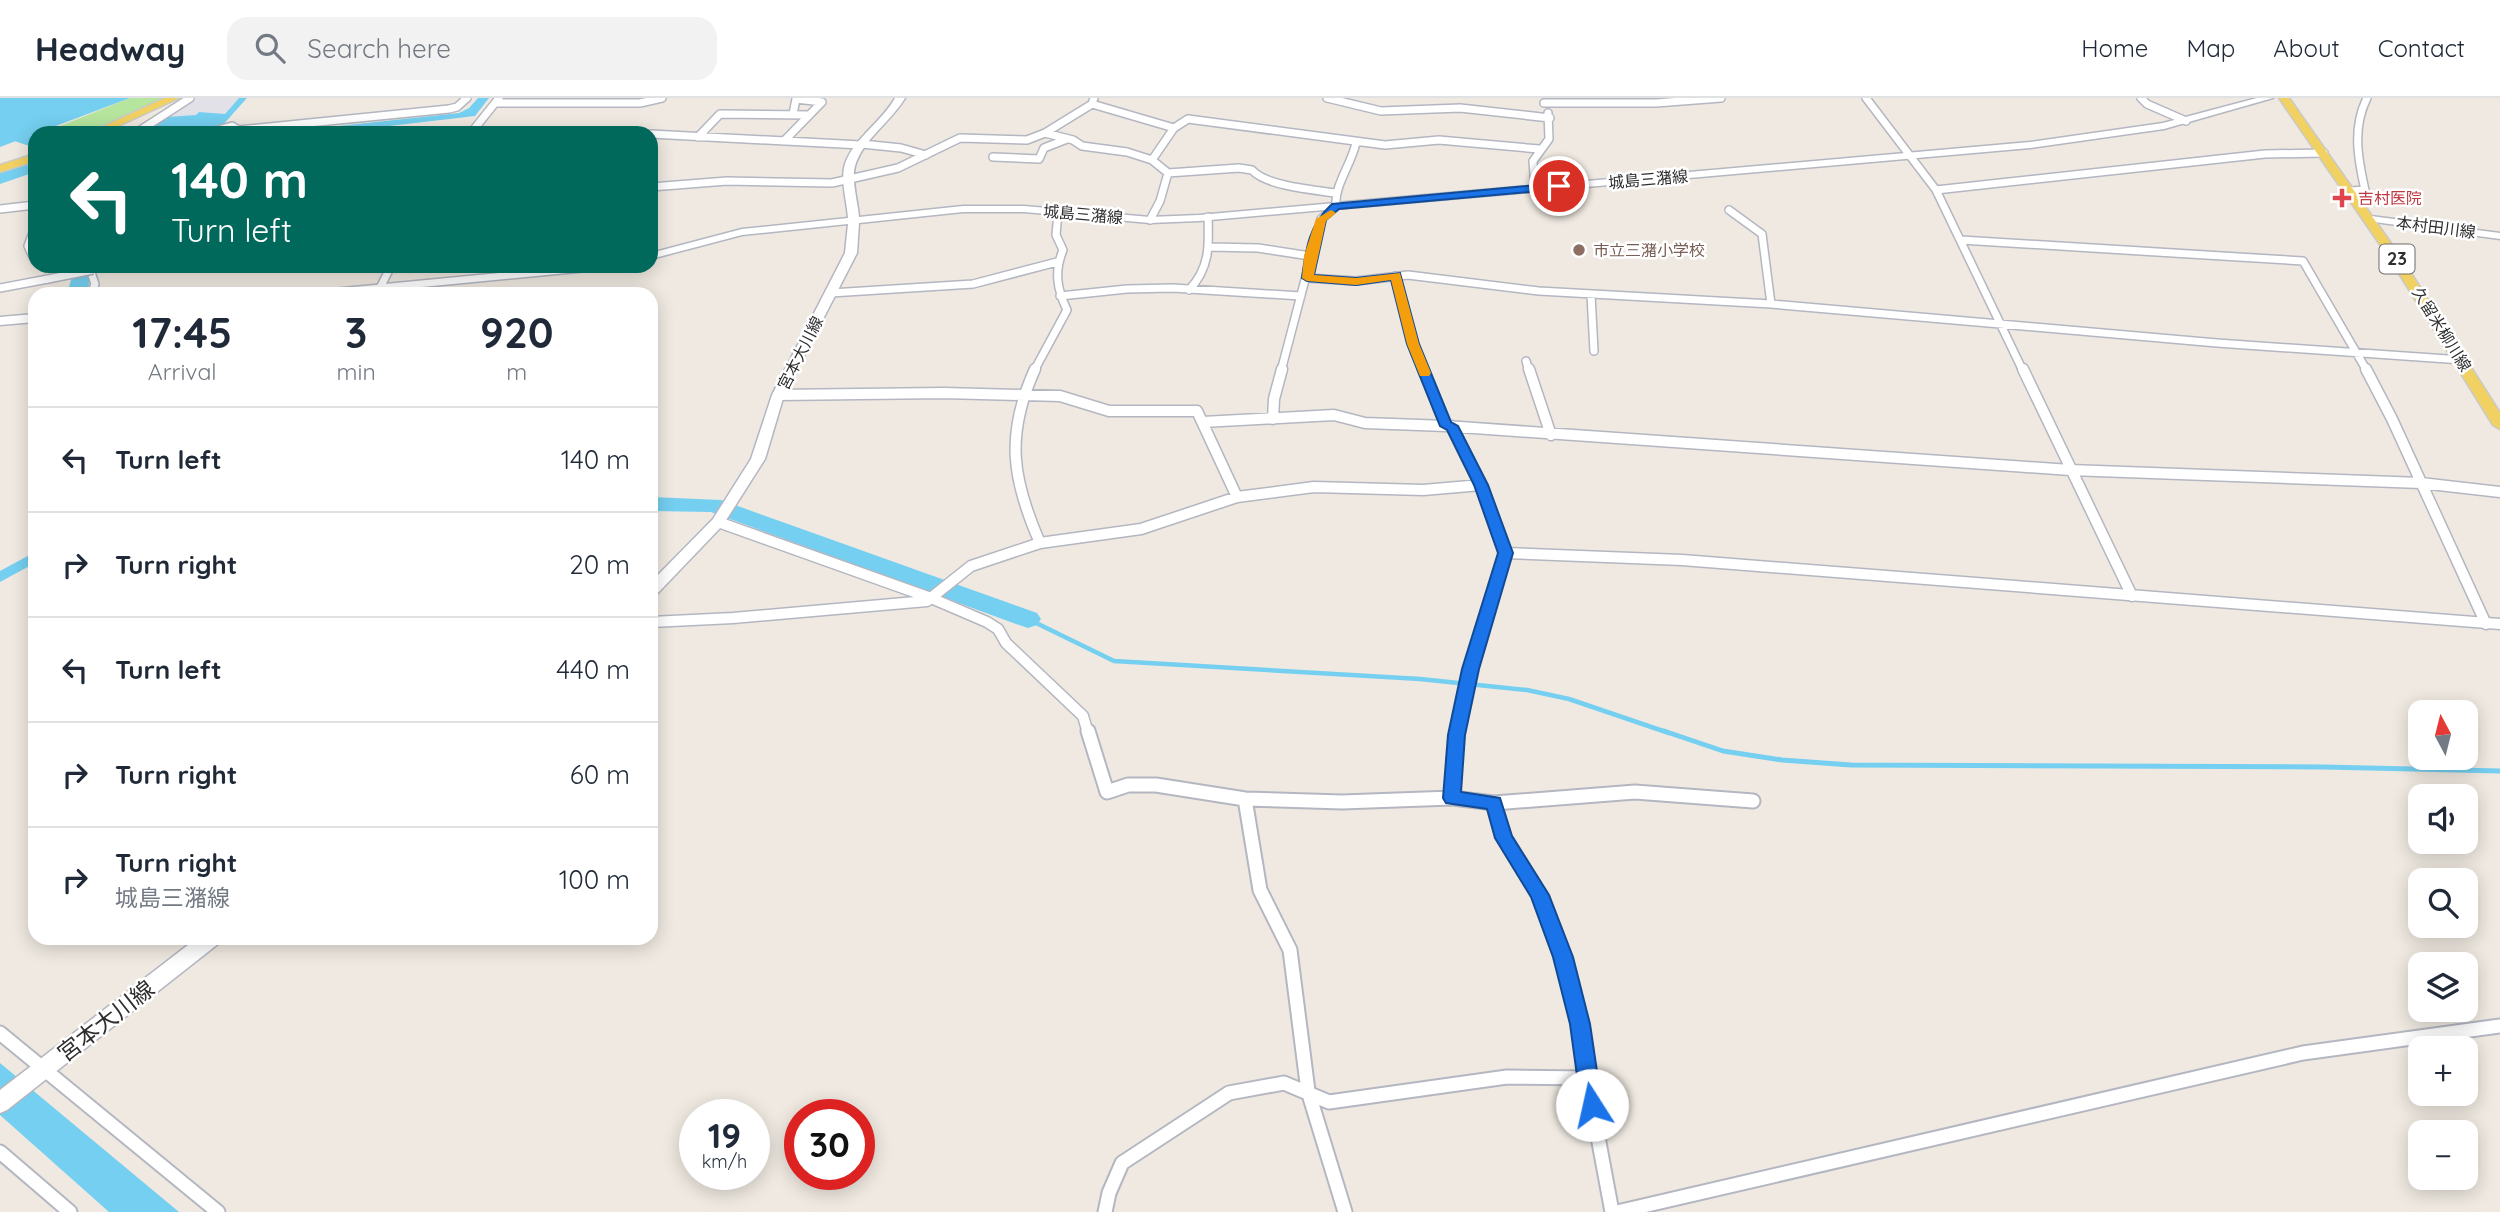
<!DOCTYPE html>
<meta charset="utf-8">
<style>
:root{--surface:#fff;--page:#f2f2f3;--text:#1f2937;--muted:#747a83;--line:#e0e1e3}
body{margin:0;font-family:Quicksand,"Noto Sans JP",sans-serif;background:var(--page);color:var(--text);height:100vh;display:flex;flex-direction:column;font-size:26px;white-space:nowrap}
*{box-sizing:border-box;margin:0}
p{font-size:23px;color:var(--muted)}
.icon{flex:none;width:38px;height:38px;fill:none;stroke:currentColor;stroke-width:2;stroke-linecap:round;stroke-linejoin:round}
.map{position:relative;flex:1;overflow:hidden}
.panel{position:absolute;left:28px;top:189px;width:630px;height:658px;display:flex;flex-direction:column;background:var(--surface);border-radius:21px;box-shadow:0 4px 18px #0003}
.panel>*{flex:none}
.top-card{position:absolute;left:28px;top:28px;width:630px;height:147px;border-radius:21px;box-shadow:0 4px 18px #0003;background:#00695c;color:#fff;overflow:hidden}
.needle{width:46px;rotate:353deg}
.tools{position:absolute;left:2408px;top:602px;display:grid;gap:14px}
.tools a{display:grid;place-items:center;width:70px;height:70px;border-radius:14px;background:var(--surface);box-shadow:0 4px 18px #0003;font-size:35px}
.speed{position:absolute;left:679px;top:1001px;display:flex;gap:14px;font-size:35px;font-weight:700;text-align:center}
.speed>*{display:grid;place-content:center;width:91px;height:91px;border-radius:50%;background:var(--surface);box-shadow:0 4px 18px #0003;line-height:1}
.speed small{font-size:18px;font-weight:400}
.speed .limit{border:10px solid #d22;background:#fff;color:#111}
.pin{position:absolute;display:grid;place-items:center;width:60px;height:60px;color:#fff;margin:-30px;border:4px solid #fff;border-radius:50%;box-shadow:0 2px 7px #0007}
.me{position:absolute;width:77px;margin:-38px;rotate:350deg;stroke-linejoin:round;filter:drop-shadow(0 0 5px #0008)}
.turn{display:flex;align-items:center;gap:24px;height:147px;padding:0 28px;font-size:32px}
.turn .icon{width:91px;height:91px;stroke-width:2.5}
.turn b{display:block;font-size:49px;line-height:60px}
.eta{display:flex;justify-content:space-evenly;align-items:center;height:119px;text-align:center}
.eta b{font-size:42px;font-weight:700;line-height:49px}
ul{padding:0;list-style:none}
li{display:flex;align-items:center;gap:21px;height:105px;padding:0 28px;border-top:2px solid var(--line)}
li div{flex:1}
li b{display:block;font-size:26px}
li em{font-style:normal}
header{display:flex;align-items:center;gap:42px;box-sizing:border-box;height:98px;padding:0 35px;background:var(--surface);border-bottom:2px solid var(--line)}
header strong{font-size:33px}
nav{display:flex;gap:38px;margin-inline-start:auto;font-size:24px}
.search{width:490px;height:63px;background:var(--page);display:flex;align-items:center;gap:18px;box-sizing:border-box;padding:0 24px;border-radius:21px;color:var(--muted);font-size:26px}
.map>svg:first-child{display:block}
.industrial{fill:#e3e1e8}
.green{fill:#b6e59e}
.water{fill:#75cff0}
.lines{fill:none;stroke-linecap:round;stroke-linejoin:round}
.stream-far1{stroke:#75cff0;stroke-width:4.5}
.stream{stroke:#75cff0;stroke-width:5}
.canal{fill:#75cff0;fill-rule:evenodd}
.river{fill:#75cff0;fill-rule:evenodd}
.minor-far2-casing{stroke:#b4b7c1;stroke-width:10}
.minor-far1-casing{stroke:#b4b7c1;stroke-width:13}
.minor-casing{stroke:#b4b7c1;stroke-width:17}
.secondary-casing{stroke:#b4b7c1;stroke-width:3}
.primary-casing{stroke:#c9c9c9;stroke-width:3}
.minor-far2{stroke:#fff;stroke-width:7}
.minor-far1{stroke:#fff;stroke-width:10}
.minor{stroke:#fff;stroke-width:13}
.secondary{fill:#fff;fill-rule:evenodd}
.primary{fill:#f2d163;fill-rule:evenodd}
.minor-bridge-casing{stroke:#b4b7c1;stroke-width:10;stroke-linecap:butt}
.minor-bridge{stroke:#fff;stroke-width:7}
.route{fill:#1a73e8;stroke:#114b97;stroke-width:2}
.slow{fill:#f59e0b}
.health-dot{fill:#e0444e;stroke:#fff;stroke-width:2.5}
.education-dot{fill:#8d6e63;stroke:#fff;stroke-width:2.5}
.labels{text-anchor:middle;stroke-width:5;stroke-linejoin:round;paint-order:stroke}
.far-street-label{font-size:16px;fill:#2e2e2e;stroke:#fff}
.far-health-label{font-size:16px;fill:#be3a42;stroke:#fff;text-anchor:start}
.far-education-label{font-size:16px;fill:#785e54;stroke:#fff;text-anchor:start}
.shield{fill:#fff;stroke:#6d6d6d;stroke-width:2}
.shield-label{font-size:18px;font-weight:bold;fill:#2e2e2e}
.near-street-label{font-size:23px;fill:#2e2e2e;stroke:#fff}
</style>
<header>
<strong>Headway</strong>
<div class="search"><svg class="icon" aria-label="search" viewBox="0 0 24 24"><circle cx="10" cy="10" r="6"/><path d="M15 15l6 6"/></svg>Search here</div>
<nav><a>Home</a><a>Map</a><a>About</a><a>Contact</a></nav>
</header>
<div class="map">
<svg width="2500" height="1114" viewBox="0 0 2500 1114">
<rect width="100%" height="100%" fill="#efe9e1"/>
<!-- industrial -->
<path class="industrial" d="M 193,0 L 239,0 L 225,16 L 167,19 Z"/>
<!-- green -->
<path class="green" d="M 130,0 L 169,0 L 89,35 L 43,35 Z"/>
<!-- water -->
<path class="water" d="M 0,0 L 130,0 L 0,49 Z
M 239,0 L 247,0 L 221,29 L 229,35 L 145,34 L 167,19 L 196,17 L 199,14 L 225,16 Z
M 478,0 L 489,0 L 475,18 L 329,35 L 274,35 L 459,15 L 469,10 Z
M 0,965 L 179,1114 L 109,1114 L 0,1017 Z"/>
<g class="lines">
<!-- stream-far1 -->
<path class="stream-far1" d="M 1028,521 L 1114,563 L 1420,581 L 1527,592 L 1569,601 L 1669,635"/>
<!-- stream -->
<path class="stream" d="M 1664,633 L 1723,653 L 1782,662 L 1851,667 L 2324,669 L 2500,673"/>
<!-- canal -->
<path class="canal" d="M 35,454 L 35,465 L 0,484 L 0,473 Z"/>
<!-- river -->
<path class="river" d="M 0,27 L 35,39 L 35,50 L 0,38 Z
M 35,63 L 35,74 L 0,86 L 0,75 Z
M 75,168 L 93,168 L 87,196 L 67,196 Z
M 651,399 L 721,402 L 1037,515 L 1041,521 L 1037,527 L 1028,530 L 1019,527 L 711,414 L 651,413 Z"/>
<defs>
<path id="minor-far2" d="M 499,0 L 495,5 L 640,5 L 662,0
M 1327,0 L 1381,13 L 1460,10 L 1550,20
M 1866,0 L 1936,92 L 2023,273
M 2141,0 L 2147,6 L 2186,23
M 1544,5 L 1656,5 L 1721,0
M 1092,6 L 1174,30
M 136,35 L 190,0
M 207,35 L 232,28 L 238,32 L 449,11 L 457,9 L 467,0
M 471,35 L 495,5
M 624,35 L 644,35
M 1045,35 L 1073,42 L 1082,48 L 1127,54 L 1152,62 L 1168,75 L 1239,70 L 1252,72 C 1266,88 1314,92 1335,95
M 651,36 L 861,47
M 698,39 L 720,16 L 809,17
M 784,43 L 822,4 L 796,1 L 793,16
M 862,46 L 901,50 L 926,57
M 993,59 L 1039,61 L 1044,50 L 1067,41
M 1152,62 L 1174,30 L 1188,21 L 1385,47 L 1439,42 L 1539,51
M 651,89 L 727,83 L 832,85 L 898,70 L 960,40 L 1027,42 L 1045,35 L 1092,6 L 1094,0
M 1535,90 L 1533,63 L 1549,41 L 1548,15
M 1936,92 L 2265,56 L 2324,55
M 2351,93 L 2365,92 C 2358,61 2352,30 2367,0
M 0,111 L 35,107
M 1729,112 L 1762,136 L 1771,206
M 1150,122 L 1160,103 L 1168,75
M 35,129 L 28,148 L 35,163
M 1961,142 L 2303,163 L 2367,273
M 1209,149 L 1258,150 L 1310,158
M 1395,178 L 1413,246 L 1424,273
M 1307,180 L 1356,183 L 1408,177 L 1539,193 L 1771,206 L 2217,245 L 2462,262
M 0,190 L 48,181
M 380,190 L 391,168
M 1189,192 C 1210,170 1209,148 1208,119
M 831,195 L 973,186 L 1057,164
M 91,196 L 95,186 L 91,174 L 94,168
M 1591,197 L 1594,253
M 1060,198 L 1127,191 L 1173,190 L 1301,198
M 1526,263 L 1529,273
M 1034,273 L 1067,212 C 1057,191 1054,174 1063,152 L 1056,137 L 1058,114
M 1281,273 L 1321,121 L 1336,108 C 1334,88 1351,67 1356,45"/>
<path id="minor-far1" d="M 1035,271 C 1005,337 1012,381 1040,445
M 1423,271 L 1446,328
M 1529,271 L 1551,337
M 2023,271 L 2132,498
M 2366,271 L 2392,321 L 2486,526
M 778,297 L 944,295 L 1060,298 L 1109,313 L 1197,313 L 1237,399
M 1273,321 L 1274,301 L 1282,271
M 1203,324 L 1334,317 L 1365,325 L 1446,328 L 2070,372 L 2421,385 L 2500,394
M 1452,328 L 1481,387 L 1506,455 L 1470,571 L 1456,635
M 718,424 L 931,500 L 987,524 L 998,531 L 1006,545 L 1083,618 L 1088,635
M 1506,455 L 1682,462 L 2500,526
M 651,524 L 733,520 L 927,503 L 971,468 L 1040,445 L 1141,431 L 1237,399 L 1314,389 L 1423,392 L 1481,387"/>
<path id="minor" d="M 1088,633 L 1107,694 L 1128,687 L 1156,687 L 1245,701 L 1342,704 L 1452,700 L 1494,705 L 1635,694 L 1753,703
M 1452,700 L 1457,633
M 1245,701 L 1260,792 L 1290,852 L 1308,993 L 1345,1114
M 1494,705 L 1504,739 L 1540,797 L 1563,859 L 1580,926 L 1587,980 L 1612,1114
M 0,935 L 218,1114
M 0,1054 L 70,1114
M 1105,1114 L 1109,1095 L 1122,1065 L 1229,995 L 1284,985 L 1329,1004 L 1507,979 L 1587,980
M 1617,1114 L 2303,955 L 2500,928"/>
<path id="secondary" d="M 895,0 L 905,0 C 891,24 863,41 855,68 C 851,82 858,104 859,119 L 963,108 L 1024,108 L 1150,119 L 1199,117 L 2030,44 L 2163,25 L 2257,0 L 2273,0 L 2164,31 L 2030,50 L 1199,123 L 1150,125 L 1024,114 L 963,114 L 859,125 L 857,155 L 784,297 L 765,361 L 723,427 L 656,497 L 651,498 L 651,484 L 713,421 L 751,361 L 772,297 L 845,155 L 848,126 L 742,137 L 651,161 L 651,155 L 742,131 L 848,120 C 847,105 841,85 844,70 C 849,44 883,23 895,0 Z
M 2371,118 L 2500,135 L 2500,141 L 2367,123 L 2366,121 Z
M 572,168 L 614,168 L 608,171 L 349,196 L 306,196 L 312,193 Z
M 35,216 L 35,224 L 0,227 L 0,219 Z
M 197,840 L 220,840 L 218,846 L 7,1012 L 0,1015 L 0,992 Z"/>
<path id="primary" d="M 165,0 L 179,0 L 103,35 L 89,35 Z
M 2279,0 L 2289,0 L 2402,161 L 2500,315 L 2500,331 L 2493,327 L 2390,161 Z
M 35,56 L 35,63 L 0,74 L 0,67 Z"/>
</defs>
<!-- minor-far2 casing -->
<use href="#minor-far2" class="minor-far2-casing"/>
<!-- minor-far1 casing -->
<use href="#minor-far1" class="minor-far1-casing"/>
<!-- minor casing -->
<use href="#minor" class="minor-casing"/>
<!-- secondary casing -->
<use href="#secondary" class="secondary-casing"/>
<!-- primary casing -->
<use href="#primary" class="primary-casing"/>
<!-- minor-far2 -->
<use href="#minor-far2" class="minor-far2"/>
<!-- minor-far1 -->
<use href="#minor-far1" class="minor-far1"/>
<!-- minor -->
<use href="#minor" class="minor"/>
<!-- secondary -->
<use href="#secondary" class="secondary"/>
<!-- primary -->
<use href="#primary" class="primary"/>
<defs>
<path id="minor-bridge" d="M 48,181 L 93,172"/>
</defs>
<!-- minor-bridge casing -->
<use href="#minor-bridge" class="minor-bridge-casing"/>
<!-- minor-bridge -->
<use href="#minor-bridge" class="minor-bridge"/>
</g>
<!-- route -->
<path class="route" d="M 1559,85 L 1565,88 L 1563,91 L 1339,111 L 1326,122 L 1314,177 L 1356,180 L 1400,175 L 1419,246 L 1451,324 L 1458,328 L 1488,387 L 1513,455 L 1479,571 L 1465,637 L 1461,694 L 1500,700 L 1512,738 L 1549,797 L 1573,859 L 1590,926 L 1602,1007 L 1599,1014 L 1592,1017 L 1584,1014 L 1581,1007 L 1570,926 L 1553,859 L 1531,799 L 1495,740 L 1487,711 L 1446,705 L 1443,700 L 1448,637 L 1462,571 L 1498,455 L 1474,387 L 1447,332 L 1440,328 L 1407,246 L 1391,182 L 1356,187 L 1307,183 L 1302,180 C 1306,150 1309,127 1332,106 Z"/>
<!-- slow -->
<path class="slow" d="M 1331,112 L 1336,115 L 1326,123 L 1314,177 L 1356,180 L 1400,175 L 1419,246 L 1431,275 L 1429,278 L 1420,278 L 1407,246 L 1391,182 L 1356,187 L 1307,183 L 1302,180 L 1304,158 L 1316,121 Z"/>
<!-- markers -->
<path class="health-dot" d="M2338.5 89.5h7v7h7v7h-7v7h-7v-7h-7v-7h7z"/>
<circle class="education-dot" cx="1579" cy="152" r="7"/>
<g class="labels">
<!-- far-street labels -->
<g class="far-street-label">
<text transform="translate(1648 81) rotate(-5)" y="6">城島三潴線</text>
<text transform="translate(1083 116) rotate(5)" y="6">城島三潴線</text>
<text transform="translate(2436 129) rotate(7)" y="6">本村田川線</text>
<text transform="translate(2442 231) rotate(58)" y="6">久留米柳川線</text>
<text transform="translate(800 255) rotate(-63)" y="6">宮本大川線</text>
</g>
<!-- far-health labels -->
<g class="far-health-label">
<text x="2358" y="106">吉村医院</text>
</g>
<!-- far-education labels -->
<g class="far-education-label">
<text x="1593" y="158">市立三潴小学校</text>
</g>
<!-- shield labels -->
<rect class="shield" x="2379.5" y="146.5" width="35" height="29" rx="5"/>
<g class="shield-label">
<text x="2397" y="167">23</text>
</g>
<!-- near-street labels -->
<g class="near-street-label">
<text transform="translate(106 923) rotate(-38)" y="8">宮本大川線</text>
</g>
</g>
</svg>
<div class="tools">
<a><svg class="needle" viewBox="-14 -14 28 28"><path d="M0-13l5 13h-10z" fill="#e53935"/><path d="M0 13l5-13h-10z" fill="#747a83"/></svg></a>
<a><svg class="icon" aria-label="sound" viewBox="0 0 24 24"><path d="M4 9h4l5-4v14l-5-4H4zM17 9q2 3 0 6"/></svg></a>
<a><svg class="icon" aria-label="search" viewBox="0 0 24 24"><circle cx="10" cy="10" r="6"/><path d="M15 15l6 6"/></svg></a>
<a><svg class="icon" aria-label="layers" viewBox="0 0 24 24"><path d="M12 4l9 5-9 5-9-5zM3 14l9 5 9-5"/></svg></a>
<a>+</a>
<a>−</a>
</div>
<div class="speed"><div>19<small>km/h</small></div><div class="limit">30</div></div>
<div class="pin" style="left:1559px;top:88px;background:#d93025"><svg class="icon" aria-label="arrive" viewBox="0 0 24 24"><path d="M6 21V4h12l-3 4 3 4H6"/></svg></div>
<svg class="me" style="left:1592px;top:1007px" viewBox="-20 -20 40 40"><circle r="19" fill="#fff"/><path d="M0-13L10 11 0 6-10 11z" fill="#1a73e8"/></svg>
<div class="top-card">
<div class="turn"><svg class="icon" aria-label="left" viewBox="0 0 24 24"><path d="M17 20v-9H6M10 6l-5 5 5 5"/></svg><div><b>140 m</b>Turn left</div></div>
</div>
<section class="panel">
<div class="eta">
<div><b>17:45</b><p>Arrival</p></div>
<div><b>3</b><p>min</p></div>
<div><b>920</b><p>m</p></div>
</div>
<ul>
<li><svg class="icon" aria-label="left" viewBox="0 0 24 24"><path d="M17 20v-9H6M10 6l-5 5 5 5"/></svg><div><b>Turn left</b></div><em>140 m</em></li>
<li><svg class="icon" aria-label="right" viewBox="0 0 24 24"><path d="M7 20v-9h11M14 6l5 5-5 5"/></svg><div><b>Turn right</b></div><em>20 m</em></li>
<li><svg class="icon" aria-label="left" viewBox="0 0 24 24"><path d="M17 20v-9H6M10 6l-5 5 5 5"/></svg><div><b>Turn left</b></div><em>440 m</em></li>
<li><svg class="icon" aria-label="right" viewBox="0 0 24 24"><path d="M7 20v-9h11M14 6l5 5-5 5"/></svg><div><b>Turn right</b></div><em>60 m</em></li>
<li><svg class="icon" aria-label="right" viewBox="0 0 24 24"><path d="M7 20v-9h11M14 6l5 5-5 5"/></svg><div><b>Turn right</b><p>城島三潴線</p></div><em>100 m</em></li>
</ul>
</section>
</div>
